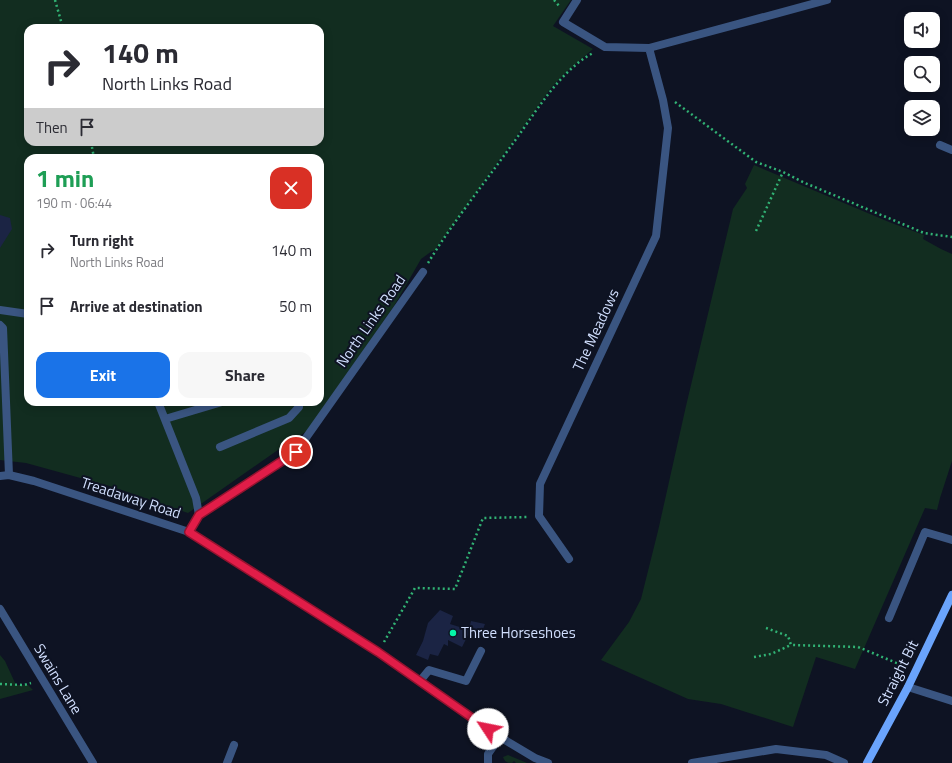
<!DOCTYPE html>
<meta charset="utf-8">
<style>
:root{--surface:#fff;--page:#f7f7f7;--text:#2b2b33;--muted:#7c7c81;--accent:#1a73e8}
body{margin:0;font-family:"Titillium Web",sans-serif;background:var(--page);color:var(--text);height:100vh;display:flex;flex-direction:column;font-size:15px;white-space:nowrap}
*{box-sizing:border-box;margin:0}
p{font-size:13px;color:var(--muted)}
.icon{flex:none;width:22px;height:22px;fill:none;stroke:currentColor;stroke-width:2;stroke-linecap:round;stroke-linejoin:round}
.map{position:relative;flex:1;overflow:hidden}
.side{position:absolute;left:24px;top:154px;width:300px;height:252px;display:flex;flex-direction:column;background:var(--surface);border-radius:12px;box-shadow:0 2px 10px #0003}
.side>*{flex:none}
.hud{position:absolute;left:24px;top:24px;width:300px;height:122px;border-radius:12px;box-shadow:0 2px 10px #0003;background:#fff;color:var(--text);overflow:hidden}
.fabs{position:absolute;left:904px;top:12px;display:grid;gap:8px}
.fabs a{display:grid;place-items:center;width:36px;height:36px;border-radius:8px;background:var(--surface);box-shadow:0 2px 10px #0003;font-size:20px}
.pin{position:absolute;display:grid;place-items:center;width:34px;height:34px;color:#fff;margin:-17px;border:2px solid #fff;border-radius:50%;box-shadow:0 1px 4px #0007}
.me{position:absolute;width:44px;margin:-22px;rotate:304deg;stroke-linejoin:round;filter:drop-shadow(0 0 3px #0008)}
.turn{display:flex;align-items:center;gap:14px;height:84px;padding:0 12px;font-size:18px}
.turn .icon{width:52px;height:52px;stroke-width:2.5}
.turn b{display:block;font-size:28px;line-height:34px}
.then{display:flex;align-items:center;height:38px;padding:0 12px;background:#0003;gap:8px;font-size:15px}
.round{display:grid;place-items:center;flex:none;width:42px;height:42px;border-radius:12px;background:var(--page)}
.summary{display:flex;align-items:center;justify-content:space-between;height:68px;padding:0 12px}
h1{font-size:24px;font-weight:700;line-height:30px;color:#1e9e55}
.button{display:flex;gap:8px;margin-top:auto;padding:8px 12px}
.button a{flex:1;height:46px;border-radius:12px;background:var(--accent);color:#fff;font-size:16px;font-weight:700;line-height:46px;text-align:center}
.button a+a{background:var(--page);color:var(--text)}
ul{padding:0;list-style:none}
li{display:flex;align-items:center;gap:12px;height:56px;padding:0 12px}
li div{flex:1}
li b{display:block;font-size:15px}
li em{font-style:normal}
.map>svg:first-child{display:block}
.green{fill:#122d20;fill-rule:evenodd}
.building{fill:#1b2444}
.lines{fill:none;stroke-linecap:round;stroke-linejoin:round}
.path{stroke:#31b274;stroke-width:2.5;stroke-dasharray:2 3;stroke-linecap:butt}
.lane{stroke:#3a5581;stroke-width:8}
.street{stroke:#3a5581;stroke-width:8}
.secondary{stroke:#6aa4fc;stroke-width:8}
.route-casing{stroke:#92132f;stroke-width:10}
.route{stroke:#e11d48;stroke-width:7}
.poi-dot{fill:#05f6a9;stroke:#0e1323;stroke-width:1.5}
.labels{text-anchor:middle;stroke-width:4;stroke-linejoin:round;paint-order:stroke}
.street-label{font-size:15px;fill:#d1dffe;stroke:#0e1323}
.poi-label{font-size:15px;fill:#d1dffe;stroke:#0e1323;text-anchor:start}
</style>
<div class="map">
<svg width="952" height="763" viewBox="0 0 952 763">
<rect width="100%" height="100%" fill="#0e1323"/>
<!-- green -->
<path class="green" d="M 0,0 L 571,0 L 553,26 L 593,49 L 564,74 L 551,88 L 434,251 L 432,251 L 421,259 L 394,306 L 307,431 L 285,445 L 188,513 L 113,487 L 26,463 L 0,460 ZM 28,28 L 320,28 L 320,142 L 28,142 ZM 28,158 L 320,158 L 320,402 L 28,402 Z
M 754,165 L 889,222 L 924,235 L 923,239 L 941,249 L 952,254 L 952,461 L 940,498 L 937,510 L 925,508 L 855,669 L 816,657 L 793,727 L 721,704 L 688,699 L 601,660 L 629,622 L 641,599 L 658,531 L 686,406 L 733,209 L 747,188 L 745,184 Z
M 0,655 L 5,661 L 16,685 L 28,685 L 33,690 L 0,699 Z
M 508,755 L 527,763 L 516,763 L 514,761 L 512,763 C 507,763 505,762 503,757 Z"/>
<!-- building -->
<path class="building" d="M 0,215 L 10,218 L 12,229 L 0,248 Z
M 440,610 L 453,616 L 450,624 L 469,630 L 471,621 L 485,624 L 479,639 L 468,635 L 462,647 L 448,640 L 448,646 L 444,644 L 438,656 L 430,654 L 428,660 L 416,655 L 423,641 L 428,623 Z"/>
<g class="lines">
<!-- path -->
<path class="path" d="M 55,0 L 63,28
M 554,0 L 560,7
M 675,102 L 756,162 L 783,172 L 805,183 L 924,233 L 952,237
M 91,142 L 94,158
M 756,231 L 783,172
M 428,263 C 453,222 483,185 511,146 C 535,114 558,72 593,53
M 766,628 L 788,636 L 791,645 L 858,647 L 904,666
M 384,642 L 415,588 L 455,589 L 483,518 L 527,517
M 754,657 L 771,654 L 791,645
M 0,684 L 24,685 L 31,683"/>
<!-- lane -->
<path class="lane" d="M 940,145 L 952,150
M 0,310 L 28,314
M 0,325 L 3,328 L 9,475
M 158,402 L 196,498 L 199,515
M 165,419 L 222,402
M 220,447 L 289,418 L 299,407 L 299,402
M 889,618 L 925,532 L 952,540
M 420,681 L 429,670 L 466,681 L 481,651
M 908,687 L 952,701
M 227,763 L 234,745"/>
<!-- street -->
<path class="street" d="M 577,0 L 563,22 L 605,47 L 649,48
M 0,476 L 9,475 L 34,481 L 189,532 L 378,652 L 500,737 L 535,758 L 548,763
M 189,532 L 199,515 L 296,452 L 423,272
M 569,559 L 539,516 L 540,484 L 656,236 L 668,128 L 663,100 L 649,48 L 827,0
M 0,609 L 93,763
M 488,763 L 488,754 L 500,737
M 692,763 L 776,749 L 826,755 L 844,763"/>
<!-- secondary -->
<path class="secondary" d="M 867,763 L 908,687 L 952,595"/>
</g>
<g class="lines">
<defs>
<path id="route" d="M 296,452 L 199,515 L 189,532 L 378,652 L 488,729"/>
</defs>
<!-- route casing -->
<use href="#route" class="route-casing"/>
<!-- route -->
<use href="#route" class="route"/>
</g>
<!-- markers -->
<circle class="poi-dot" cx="453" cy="633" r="4"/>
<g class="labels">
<!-- street labels -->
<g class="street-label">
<text transform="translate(371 321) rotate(-55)" y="5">North Links Road</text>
<text transform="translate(596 330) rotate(-65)" y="5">The Meadows</text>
<text transform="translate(131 498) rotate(18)" y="5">Treadaway Road</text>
<text transform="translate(898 673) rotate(-63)" y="5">Straight Bit</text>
<text transform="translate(58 679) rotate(59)" y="5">Swains Lane</text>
</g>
<!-- poi labels -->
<g class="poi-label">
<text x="461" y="638">Three Horseshoes</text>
</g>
</g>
</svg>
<div class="fabs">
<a><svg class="icon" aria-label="sound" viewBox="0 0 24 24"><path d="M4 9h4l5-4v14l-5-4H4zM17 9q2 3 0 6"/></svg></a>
<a><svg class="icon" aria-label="search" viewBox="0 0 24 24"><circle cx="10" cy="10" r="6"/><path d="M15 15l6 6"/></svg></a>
<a><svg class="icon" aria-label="layers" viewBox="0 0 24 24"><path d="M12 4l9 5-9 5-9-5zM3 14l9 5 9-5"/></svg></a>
</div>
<div class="pin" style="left:296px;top:452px;background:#d93025"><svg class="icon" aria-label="arrive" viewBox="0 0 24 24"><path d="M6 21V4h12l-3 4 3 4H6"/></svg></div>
<svg class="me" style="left:488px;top:729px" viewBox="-20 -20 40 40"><circle r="19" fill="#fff"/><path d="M0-13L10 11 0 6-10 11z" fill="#e11d48"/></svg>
<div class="hud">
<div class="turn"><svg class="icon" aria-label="right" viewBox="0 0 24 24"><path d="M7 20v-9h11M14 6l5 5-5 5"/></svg><div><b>140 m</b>North Links Road</div></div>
<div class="then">Then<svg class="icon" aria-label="arrive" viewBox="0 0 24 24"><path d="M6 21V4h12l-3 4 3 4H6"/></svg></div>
</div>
<section class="side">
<div class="summary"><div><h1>1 min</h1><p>190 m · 06:44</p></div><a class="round" style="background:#d93025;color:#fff"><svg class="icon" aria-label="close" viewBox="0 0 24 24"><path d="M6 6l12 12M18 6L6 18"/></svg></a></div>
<ul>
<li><svg class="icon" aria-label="right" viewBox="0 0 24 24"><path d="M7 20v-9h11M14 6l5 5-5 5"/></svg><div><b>Turn right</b><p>North Links Road</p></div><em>140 m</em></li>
<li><svg class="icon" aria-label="arrive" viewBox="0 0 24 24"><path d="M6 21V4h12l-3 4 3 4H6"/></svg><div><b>Arrive at destination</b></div><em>50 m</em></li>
</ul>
<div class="button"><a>Exit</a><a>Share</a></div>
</section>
</div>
